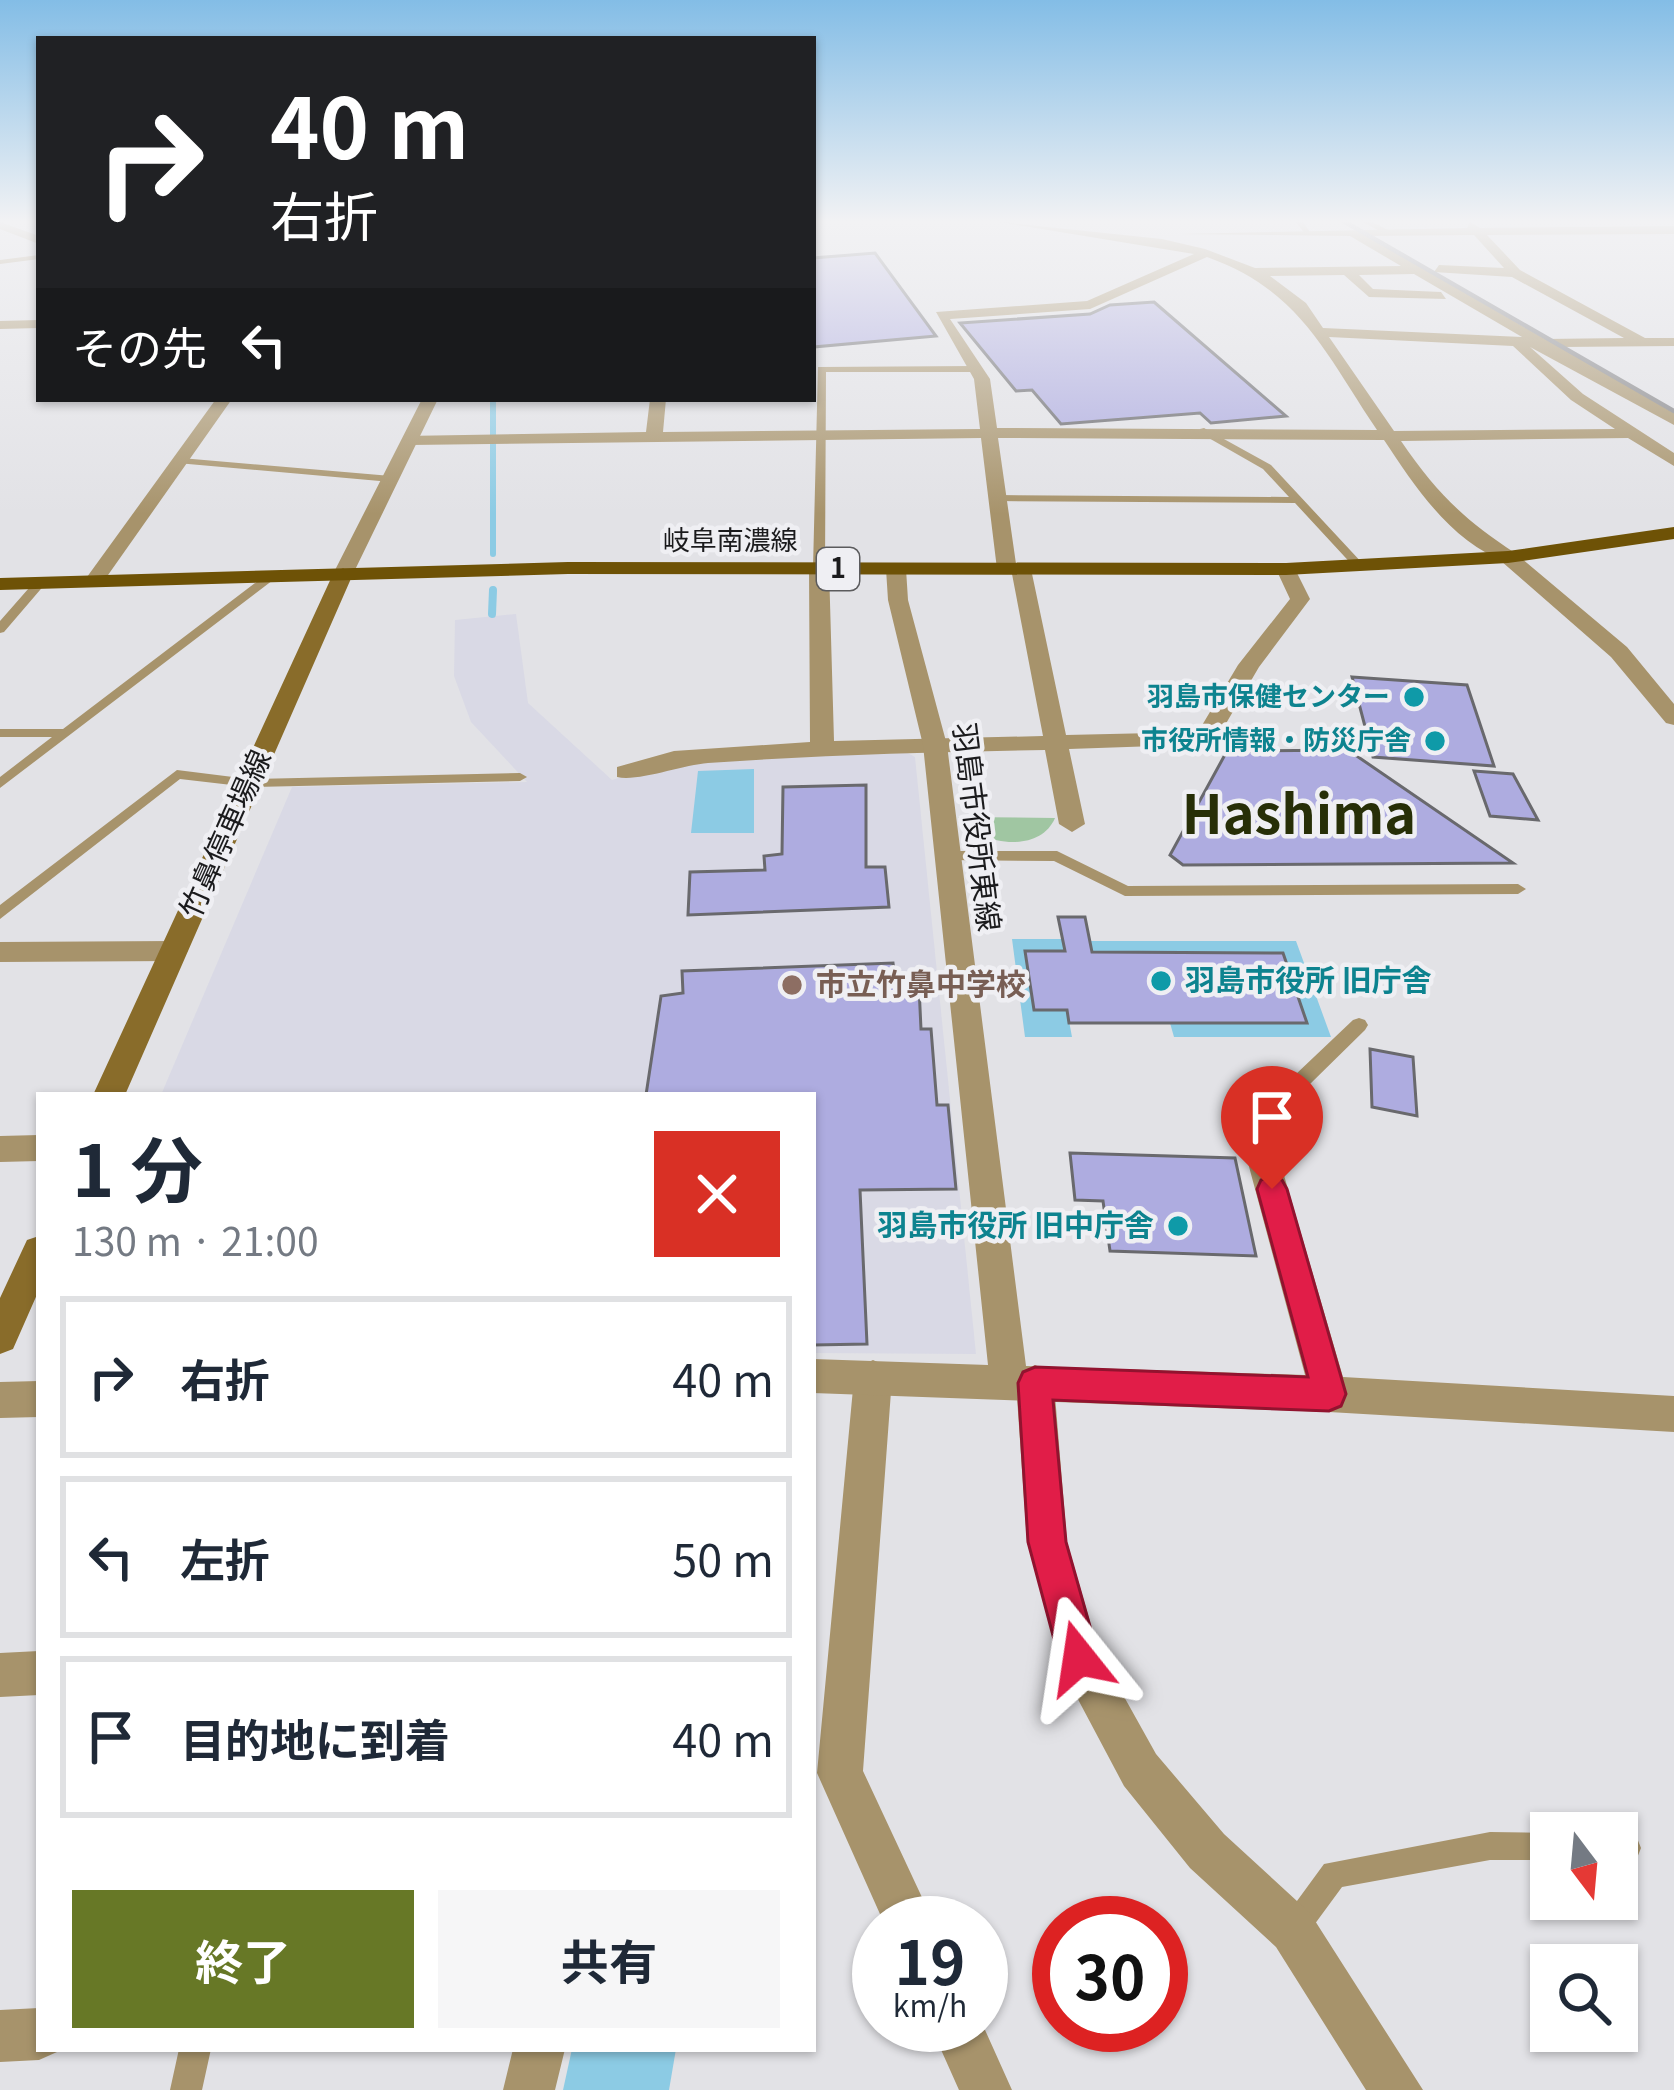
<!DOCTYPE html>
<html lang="ja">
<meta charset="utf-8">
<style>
:root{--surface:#fff;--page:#f6f6f7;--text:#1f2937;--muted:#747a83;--line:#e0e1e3;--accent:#677826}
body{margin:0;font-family:Georgia,"Noto Sans JP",serif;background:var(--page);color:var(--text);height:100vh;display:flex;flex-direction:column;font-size:45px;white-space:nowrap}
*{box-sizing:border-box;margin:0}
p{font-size:39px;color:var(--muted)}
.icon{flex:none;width:66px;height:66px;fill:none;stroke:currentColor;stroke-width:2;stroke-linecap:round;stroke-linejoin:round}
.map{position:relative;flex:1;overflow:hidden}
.details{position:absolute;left:36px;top:1092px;width:780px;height:960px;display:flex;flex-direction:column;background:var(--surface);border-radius:0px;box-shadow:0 3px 9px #0004}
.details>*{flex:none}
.guide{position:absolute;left:36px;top:36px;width:780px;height:366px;border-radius:0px;box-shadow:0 3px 9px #0004;background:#202124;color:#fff;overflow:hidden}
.needle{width:78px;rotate:164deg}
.buttons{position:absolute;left:1530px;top:1812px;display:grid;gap:24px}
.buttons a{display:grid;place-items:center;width:108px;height:108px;border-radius:0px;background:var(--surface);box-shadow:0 3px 9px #0004;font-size:60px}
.speed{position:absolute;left:852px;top:1896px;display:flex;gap:24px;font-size:60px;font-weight:700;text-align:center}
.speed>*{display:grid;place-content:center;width:156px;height:156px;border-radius:50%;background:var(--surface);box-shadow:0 3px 9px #0004;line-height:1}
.speed small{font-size:30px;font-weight:400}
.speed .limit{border:18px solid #d22;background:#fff;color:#111}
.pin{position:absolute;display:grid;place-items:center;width:102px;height:102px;color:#fff;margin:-123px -51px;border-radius:50% 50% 50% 0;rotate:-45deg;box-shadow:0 0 12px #0007}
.pin .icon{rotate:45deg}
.me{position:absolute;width:132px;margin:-66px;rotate:345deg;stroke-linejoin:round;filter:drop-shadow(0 0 9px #0008)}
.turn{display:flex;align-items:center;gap:42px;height:252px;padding:0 36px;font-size:54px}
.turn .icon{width:156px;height:156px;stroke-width:2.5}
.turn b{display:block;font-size:84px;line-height:102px}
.then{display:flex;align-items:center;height:114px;padding:0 36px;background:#0003;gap:24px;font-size:45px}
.round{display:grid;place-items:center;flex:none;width:126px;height:126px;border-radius:0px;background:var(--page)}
.overview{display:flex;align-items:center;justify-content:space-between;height:204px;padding:0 36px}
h1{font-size:72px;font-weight:700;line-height:90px}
.action{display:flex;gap:24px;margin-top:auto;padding:24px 36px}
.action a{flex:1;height:138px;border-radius:0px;background:var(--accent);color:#fff;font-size:48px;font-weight:700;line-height:138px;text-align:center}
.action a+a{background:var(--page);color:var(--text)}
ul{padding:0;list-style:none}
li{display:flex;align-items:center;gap:36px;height:162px;margin:0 24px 18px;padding:0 12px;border:6px solid var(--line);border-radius:0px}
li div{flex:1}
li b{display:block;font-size:45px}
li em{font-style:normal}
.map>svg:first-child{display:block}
.built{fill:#d9d9e5}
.green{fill:#a0c6a2}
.water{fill:#8ccbe4}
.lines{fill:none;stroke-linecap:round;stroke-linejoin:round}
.stream-far1{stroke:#8ccbe4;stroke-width:6}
.stream{stroke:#8ccbe4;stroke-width:8}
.river{fill:#8ccbe4;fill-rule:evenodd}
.building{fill:#aeace0;stroke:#69696d;stroke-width:3}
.service{fill:#a7936b;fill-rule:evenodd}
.minor{fill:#a7936b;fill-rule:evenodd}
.tertiary{fill:#a7936b;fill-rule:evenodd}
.secondary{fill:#896c2a;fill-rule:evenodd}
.primary{fill:#6e5206;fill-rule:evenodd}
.rail{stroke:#838386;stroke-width:4.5}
.route{fill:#e11d48;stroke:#92132f;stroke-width:3}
.culture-dot{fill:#0f9aa8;stroke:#efeff3;stroke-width:4.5}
.education-dot{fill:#8d6e63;stroke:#efeff3;stroke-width:4.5}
.labels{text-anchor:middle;stroke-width:9;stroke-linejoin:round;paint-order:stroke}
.far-street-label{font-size:27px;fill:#1b1b1d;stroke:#efeff3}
.shield{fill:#efeff3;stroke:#5b5b5d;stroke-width:3}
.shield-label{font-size:27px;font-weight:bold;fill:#1b1b1d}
.far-culture-label{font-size:27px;font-weight:bold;fill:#0d838f;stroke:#efeff3;text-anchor:end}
.street-label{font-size:30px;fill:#1b1b1d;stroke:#efeff3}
.culture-label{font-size:30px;font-weight:bold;fill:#0d838f;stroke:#efeff3;text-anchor:start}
.education-label{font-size:30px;font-weight:bold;fill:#785e54;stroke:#efeff3;text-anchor:start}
.town-label{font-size:54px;font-weight:bold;fill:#272f07;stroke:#efeff3}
</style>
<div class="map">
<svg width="1674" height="2090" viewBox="0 0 1674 2090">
<rect width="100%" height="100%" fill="#e2e2e6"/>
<!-- built -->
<path class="built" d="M 516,614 L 528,703 L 612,780 L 676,761 L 906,752 L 915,757 L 976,1354 L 813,1353 L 813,1095 L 161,1095 L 292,787 L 527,782 L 471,722 L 454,676 L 455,620 Z"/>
<!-- green -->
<path class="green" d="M 958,817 L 1055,818 C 1039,855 978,845 958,817 Z"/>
<!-- water -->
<path class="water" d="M 754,769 L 754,833 L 691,833 L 698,771 Z
M 1012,939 L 1062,939 L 1064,951 L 1026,952 L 1034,1009 L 1067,1010 L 1072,1037 L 1025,1037 Z
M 1090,941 L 1296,941 L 1331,1037 L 1174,1037 L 1170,1023 L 1306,1022 L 1283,953 L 1093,952 Z"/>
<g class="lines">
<!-- stream-far1 -->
<path class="stream-far1" d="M 493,399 L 493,554"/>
<!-- stream -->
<path class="stream" d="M 492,614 L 493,590"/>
<!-- river -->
<path class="river" d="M 572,2049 L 676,2049 L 669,2090 L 563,2090 Z"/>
</g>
<!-- building -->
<path class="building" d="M 875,253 L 936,336 L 813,347 L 813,258 Z
M 1154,302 L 1286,416 L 1211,423 L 1200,413 L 1061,424 L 1032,390 L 1016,391 L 960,323 L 1090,314 L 1110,305 Z
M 1352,677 L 1467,685 L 1494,766 L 1373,757 Z
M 1348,750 L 1513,863 L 1183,865 L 1170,855 L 1227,751 Z
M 1474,771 L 1513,774 L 1538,820 L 1490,816 Z
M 866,785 L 866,867 L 885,867 L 889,907 L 688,915 L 690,872 L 765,870 L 764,856 L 782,854 L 783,787 Z
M 1058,917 L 1085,917 L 1092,952 L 1283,953 L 1307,1023 L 1069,1023 L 1067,1010 L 1034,1010 L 1025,951 L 1065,951 Z
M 893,963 L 896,987 L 919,987 L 921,1029 L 931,1029 L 937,1105 L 948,1105 L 956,1189 L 860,1190 L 867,1344 L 813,1345 L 813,1095 L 646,1095 L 661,996 L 683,993 L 682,971 Z
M 1370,1049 L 1413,1057 L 1417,1116 L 1372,1107 Z
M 1070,1153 L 1235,1158 L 1256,1256 L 1110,1251 L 1103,1201 L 1075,1200 Z"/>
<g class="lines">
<!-- service -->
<path class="service" d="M 1296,222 L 1303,222 L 1312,235 L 1306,235 Z
M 1363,222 L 1372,222 L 1392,232 L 1385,234 Z
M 39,255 L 39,259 L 0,264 L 0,260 Z
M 818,367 L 975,366 L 980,369 L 975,372 L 826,372 L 825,568 L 819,572 L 813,568 Z
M 1204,428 L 1271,465 L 1364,565 L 1364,569 L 1356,569 L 1295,503 L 997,501 L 992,498 L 997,495 L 1289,497 L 1263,469 L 1200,433 L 1200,429 Z
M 181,458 L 391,476 L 396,479 L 391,482 L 177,463 L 177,459 Z
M 267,574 L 277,577 L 0,788 L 0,777 L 52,737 L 0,737 L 0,729 L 63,729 Z
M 36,580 L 46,583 L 4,632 L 0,633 L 0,621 Z
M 177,770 L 249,779 L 520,773 L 527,777 L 520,781 L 249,787 L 180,779 L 0,919 L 0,905 Z
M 947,851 L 1057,851 L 1128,886 L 1518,884 L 1526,889 L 1518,894 L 1125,896 L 1054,861 L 942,860 L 939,856 L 942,852 Z
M 1359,1018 L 1365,1020 L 1368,1025 L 1365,1030 L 1309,1085 L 1267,1154 L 1260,1156 L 1253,1154 L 1250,1148 L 1253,1142 L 1295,1075 L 1353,1020 Z
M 1490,1832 L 1554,1833 L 1551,1833 L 1551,1860 L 1490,1860 L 1342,1887 L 1306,1936 L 1296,1941 L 1286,1936 L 1281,1926 L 1286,1916 L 1324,1864 Z
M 1617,1833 L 1637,1838 L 1641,1848 L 1637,1858 L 1627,1862 L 1617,1861 Z
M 179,2049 L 211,2049 L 202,2090 L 170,2090 Z"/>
<!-- minor -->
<path class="minor" d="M 0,222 L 39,236 L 39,244 L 0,229 Z
M 1000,222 L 1162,239 L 1205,249 L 1255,268 L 1401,266 L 1350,236 L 1179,234 L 1467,228 L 1470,222 L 1480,228 L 1674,226 L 1674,234 L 1487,235 L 1520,270 L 1645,338 L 1674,338 L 1674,346 L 1560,347 L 1674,413 L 1674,425 L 1530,347 L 1583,394 L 1674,453 L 1674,466 L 1628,438 L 1401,441 C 1436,492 1463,519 1515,553 L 1518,557 L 1508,563 C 1451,542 1416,488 1384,440 L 998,438 L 1016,564 L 1031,569 L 1066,735 L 1198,732 L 1238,665 L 1290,599 L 1276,569 L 1293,565 L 1310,599 L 1259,667 L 1214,744 L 1069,749 L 1085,824 L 1072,832 L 1059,824 L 1045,750 C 933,752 820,755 708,763 C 682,765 638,782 617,777 L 617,767 L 674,751 L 810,742 L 809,568 L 819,562 L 829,568 L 834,741 L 1043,736 L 1012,574 L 997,569 L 981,438 L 410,445 L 402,440 L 404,436 L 646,432 L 650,399 L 666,399 L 663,432 L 980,429 L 974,379 L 936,312 L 1087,301 L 1194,254 ZM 1474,235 L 1504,268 L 1439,265 L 1434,272 L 1512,277 L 1624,338 L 1545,339 L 1367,236 ZM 1207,257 C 1300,290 1325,353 1377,430 L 997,428 L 990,379 L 950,319 L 1090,309 ZM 1414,274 L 1522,337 L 1323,328 L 1306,303 L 1270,276 L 1344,275 L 1369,297 L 1446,299 L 1441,292 L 1373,289 L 1359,275 ZM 1329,337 L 1513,346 L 1571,400 L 1615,429 L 1394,431 Z
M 39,320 L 39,328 L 0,329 L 0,321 Z
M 216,399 L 232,399 L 101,585 L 87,585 L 87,577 Z
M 174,941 L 188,951 L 174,961 L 0,962 L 0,942 Z
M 39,1135 L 39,1161 L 0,1162 L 0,1136 Z
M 873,1360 L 886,1366 L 892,1378 L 863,1771 L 934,1923 L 884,1923 L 817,1773 L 854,1378 L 860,1366 Z
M 1035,1365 L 1048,1371 L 1054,1383 L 1067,1542 L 1098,1650 L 1156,1754 L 1224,1834 L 1310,1913 L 1423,2090 L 1366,2090 L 1276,1947 L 1190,1868 L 1124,1786 L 1064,1673 L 1027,1542 L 1016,1383 L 1022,1371 Z
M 39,1651 L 39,1695 L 0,1697 L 0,1653 Z
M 39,2008 L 39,2049 L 57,2052 L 39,2060 L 0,2062 L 0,2010 Z
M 981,2021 L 1012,2090 L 959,2090 L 930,2025 L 981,2025 Z
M 513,2049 L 565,2049 L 555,2090 L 503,2090 Z"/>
<!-- tertiary -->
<path class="tertiary" d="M 422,399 L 438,399 L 353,574 L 336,578 L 333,574 Z
M 1501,553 L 1515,553 L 1627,647 L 1674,704 L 1674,725 L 1666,723 L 1611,657 L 1501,561 Z
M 896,563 L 906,569 L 908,600 L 947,745 L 1026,1366 L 1305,1375 L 1244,1148 L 1249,1139 L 1260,1135 L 1271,1139 L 1276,1148 L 1343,1377 L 1674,1396 L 1674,1432 L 1329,1412 L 813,1393 L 813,1359 L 988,1365 L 923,745 L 888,600 L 886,569 Z
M 39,1381 L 39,1417 L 0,1418 L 0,1382 Z"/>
<!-- secondary -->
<path class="secondary" d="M 343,568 L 353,574 L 125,1095 L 93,1095 L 333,574 Z
M 39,1236 L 39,1290 L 13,1349 L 0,1354 L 0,1298 L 27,1240 Z"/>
<!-- primary -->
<path class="primary" d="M 1674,527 L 1674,539 L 1508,563 L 1286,575 L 568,574 L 0,590 L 0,578 L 568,562 L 1286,563 L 1508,551 Z"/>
<!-- rail -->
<path class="rail" d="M 1345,222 L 1674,411"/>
</g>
<!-- sky -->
<linearGradient id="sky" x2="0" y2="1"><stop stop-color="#83bde6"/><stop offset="0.43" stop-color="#f2f2f4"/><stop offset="1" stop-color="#f2f2f4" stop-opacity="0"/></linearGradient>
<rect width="1674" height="514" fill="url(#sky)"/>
<!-- route -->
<path class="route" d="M 1272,1176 L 1282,1180 L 1287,1189 L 1346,1394 L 1341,1406 L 1329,1411 L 1053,1400 L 1066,1542 L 1099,1658 L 1093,1672 L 1079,1678 L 1065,1672 L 1059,1658 L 1028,1542 L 1018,1383 L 1023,1372 L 1035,1367 L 1308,1377 L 1257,1189 L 1261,1180 Z"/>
<!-- markers -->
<g class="culture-dot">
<circle cx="1414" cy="697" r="12"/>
<circle cx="1435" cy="741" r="12"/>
<circle cx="1161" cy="981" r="12"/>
<circle cx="1178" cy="1226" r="12"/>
</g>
<circle class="education-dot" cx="792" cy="985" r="12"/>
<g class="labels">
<!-- far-street labels -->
<g class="far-street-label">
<text x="730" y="550">岐阜南濃線</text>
</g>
<!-- shield labels -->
<rect class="shield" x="817" y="548" width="42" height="42" rx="9"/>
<g class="shield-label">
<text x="838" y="578">1</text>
</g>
<!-- far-culture labels -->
<g class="far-culture-label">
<text x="1390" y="706">羽島市保健センター</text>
<text x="1411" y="750">市役所情報・防災庁舎</text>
</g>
<!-- street labels -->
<g class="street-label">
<text transform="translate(976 827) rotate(83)" y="10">羽島市役所東線</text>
<text transform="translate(226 834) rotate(-66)" y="10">竹鼻停車場線</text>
</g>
<!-- culture labels -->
<g class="culture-label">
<text x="1185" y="991">羽島市役所 旧庁舎</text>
<text x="1154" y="1236" text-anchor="end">羽島市役所 旧中庁舎</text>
</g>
<!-- education labels -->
<g class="education-label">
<text x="816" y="995">市立竹鼻中学校</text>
</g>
<!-- town labels -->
<g class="town-label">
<text x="1299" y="834">Hashima</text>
</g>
</g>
</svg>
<div class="buttons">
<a><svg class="needle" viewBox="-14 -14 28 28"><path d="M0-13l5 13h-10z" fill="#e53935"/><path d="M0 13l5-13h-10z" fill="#747a83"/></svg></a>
<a><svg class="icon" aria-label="search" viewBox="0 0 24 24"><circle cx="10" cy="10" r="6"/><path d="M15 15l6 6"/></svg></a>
</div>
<div class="speed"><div>19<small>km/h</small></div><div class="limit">30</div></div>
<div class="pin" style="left:1272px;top:1189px;background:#d93025"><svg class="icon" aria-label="arrive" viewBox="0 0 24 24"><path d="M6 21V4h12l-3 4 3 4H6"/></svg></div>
<svg class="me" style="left:1079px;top:1658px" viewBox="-20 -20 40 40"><path d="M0-17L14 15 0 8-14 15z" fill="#e11d48" stroke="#fff" stroke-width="4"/></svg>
<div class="guide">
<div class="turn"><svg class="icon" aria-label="right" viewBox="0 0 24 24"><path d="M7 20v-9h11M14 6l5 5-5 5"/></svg><div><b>40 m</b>右折</div></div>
<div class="then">その先<svg class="icon" aria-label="left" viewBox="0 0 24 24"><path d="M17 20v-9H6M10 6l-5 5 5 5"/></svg></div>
</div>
<section class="details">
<div class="overview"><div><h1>1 分</h1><p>130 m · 21:00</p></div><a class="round" style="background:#d93025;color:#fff"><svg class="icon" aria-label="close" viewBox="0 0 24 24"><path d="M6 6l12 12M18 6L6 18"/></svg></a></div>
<ul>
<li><svg class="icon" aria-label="right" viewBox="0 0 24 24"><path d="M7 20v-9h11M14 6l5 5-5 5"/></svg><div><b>右折</b></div><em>40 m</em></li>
<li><svg class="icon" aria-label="left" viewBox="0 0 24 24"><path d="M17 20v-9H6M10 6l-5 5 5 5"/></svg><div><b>左折</b></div><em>50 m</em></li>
<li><svg class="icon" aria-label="arrive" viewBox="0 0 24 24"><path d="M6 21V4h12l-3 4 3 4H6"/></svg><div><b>目的地に到着</b></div><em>40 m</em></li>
</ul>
<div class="action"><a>終了</a><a>共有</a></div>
</section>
</div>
